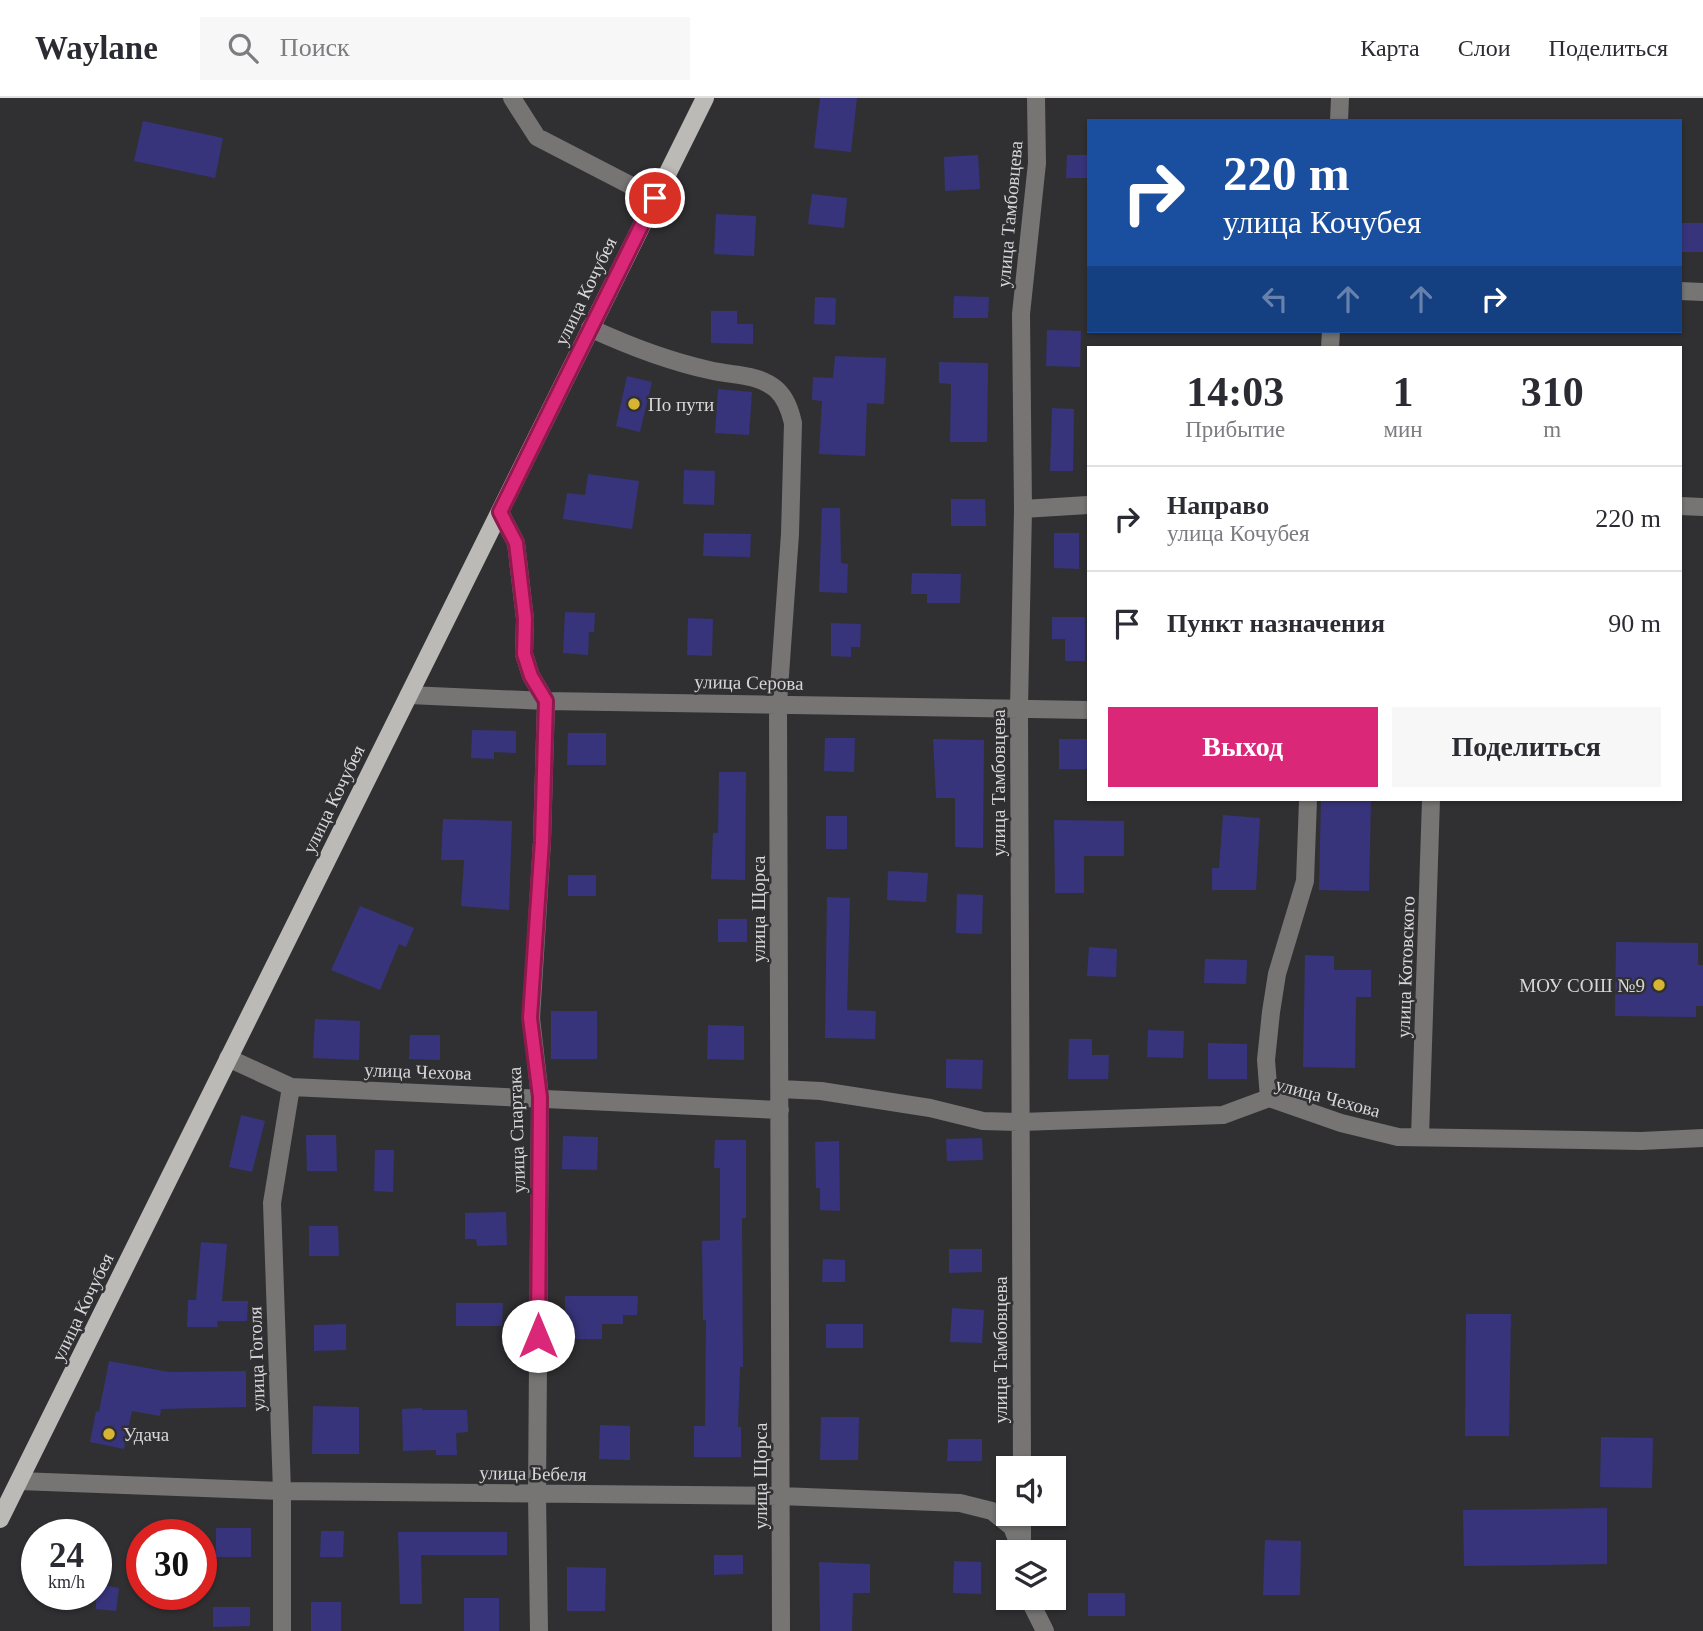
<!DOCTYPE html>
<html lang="ru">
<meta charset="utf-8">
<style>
:root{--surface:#fff;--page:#f7f7f7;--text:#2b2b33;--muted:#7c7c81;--line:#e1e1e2;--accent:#db2777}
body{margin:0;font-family:"Times New Roman",serif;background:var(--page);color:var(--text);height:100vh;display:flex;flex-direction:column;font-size:26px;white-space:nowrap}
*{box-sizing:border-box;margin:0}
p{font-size:23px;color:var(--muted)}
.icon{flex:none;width:38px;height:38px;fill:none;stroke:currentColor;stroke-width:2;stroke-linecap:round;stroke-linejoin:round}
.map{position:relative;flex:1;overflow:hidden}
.side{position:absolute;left:1087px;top:248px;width:595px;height:455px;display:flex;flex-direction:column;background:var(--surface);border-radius:0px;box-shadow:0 2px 5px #0004}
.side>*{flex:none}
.hud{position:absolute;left:1087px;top:21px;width:595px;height:214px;border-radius:0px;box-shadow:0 2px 5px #0004;background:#1a4fa0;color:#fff;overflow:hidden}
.controls{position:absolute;left:996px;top:1358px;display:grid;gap:14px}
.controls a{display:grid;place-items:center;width:70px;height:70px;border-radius:0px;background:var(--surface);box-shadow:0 2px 5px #0004;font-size:35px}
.speed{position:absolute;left:21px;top:1421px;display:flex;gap:14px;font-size:35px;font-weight:700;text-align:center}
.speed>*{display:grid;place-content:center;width:91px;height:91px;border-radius:50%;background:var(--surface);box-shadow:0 2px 5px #0004;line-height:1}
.speed small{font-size:18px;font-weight:400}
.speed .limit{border:10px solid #d22;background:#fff;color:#111}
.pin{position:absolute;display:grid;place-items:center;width:60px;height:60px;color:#fff;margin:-30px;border:4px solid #fff;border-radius:50%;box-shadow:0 2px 7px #0007}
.me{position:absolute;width:77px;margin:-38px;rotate:0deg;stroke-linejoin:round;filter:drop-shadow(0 0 5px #0008)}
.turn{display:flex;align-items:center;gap:24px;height:147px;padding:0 21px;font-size:32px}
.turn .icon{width:91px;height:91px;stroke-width:2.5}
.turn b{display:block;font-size:49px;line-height:60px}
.lanes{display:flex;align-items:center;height:66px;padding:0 21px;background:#0003;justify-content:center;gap:35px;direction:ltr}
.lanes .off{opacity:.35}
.eta{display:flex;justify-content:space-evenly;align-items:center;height:119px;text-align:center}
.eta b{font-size:42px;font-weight:600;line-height:49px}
.primary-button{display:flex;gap:14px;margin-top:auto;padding:14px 21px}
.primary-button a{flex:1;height:80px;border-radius:0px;background:var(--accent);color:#fff;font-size:28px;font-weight:600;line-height:80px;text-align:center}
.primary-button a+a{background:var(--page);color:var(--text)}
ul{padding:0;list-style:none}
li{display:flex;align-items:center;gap:21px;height:105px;padding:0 21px;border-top:2px solid var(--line)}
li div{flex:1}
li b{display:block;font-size:26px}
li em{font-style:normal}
header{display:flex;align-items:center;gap:42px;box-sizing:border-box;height:98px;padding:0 35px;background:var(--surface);border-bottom:2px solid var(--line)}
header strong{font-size:33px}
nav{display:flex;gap:38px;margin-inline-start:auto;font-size:24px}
.search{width:490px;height:63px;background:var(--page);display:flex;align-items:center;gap:18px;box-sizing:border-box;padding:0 24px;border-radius:0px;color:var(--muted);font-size:26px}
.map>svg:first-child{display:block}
.building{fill:#37347b}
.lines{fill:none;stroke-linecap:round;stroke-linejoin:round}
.minor{stroke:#767574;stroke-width:18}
.major{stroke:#bbbab7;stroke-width:18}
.route-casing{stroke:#8e194d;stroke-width:18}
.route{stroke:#db2777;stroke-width:12}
.poi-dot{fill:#d7b434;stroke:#303033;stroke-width:2.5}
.labels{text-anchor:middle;stroke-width:5;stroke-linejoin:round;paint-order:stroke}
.street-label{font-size:19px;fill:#d7d7d9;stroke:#303033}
.poi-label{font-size:19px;fill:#d7d7d9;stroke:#303033;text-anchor:start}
</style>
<header>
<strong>Waylane</strong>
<div class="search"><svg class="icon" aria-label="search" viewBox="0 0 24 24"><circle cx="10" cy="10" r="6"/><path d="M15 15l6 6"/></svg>Поиск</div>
<nav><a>Карта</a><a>Слои</a><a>Поделиться</a></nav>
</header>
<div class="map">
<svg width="1703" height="1533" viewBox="0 0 1703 1533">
<rect width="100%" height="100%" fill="#303033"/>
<!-- building -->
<path class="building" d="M 820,0 L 857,0 L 851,54 L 814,50 Z
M 143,23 L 223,40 L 215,80 L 134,63 Z
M 978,57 L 980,91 L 945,93 L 944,59 Z
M 1067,57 L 1088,57 L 1088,80 L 1066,80 Z
M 812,96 L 847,100 L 844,130 L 808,126 Z
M 716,116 L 756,118 L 754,158 L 714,156 Z
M 1680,125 L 1703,125 L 1703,154 L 1680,154 Z
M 954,198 L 989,199 L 988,220 L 953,220 Z
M 815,199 L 836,200 L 835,227 L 814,226 Z
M 711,213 L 737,213 L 737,226 L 753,226 L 753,246 L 711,245 Z
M 1047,232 L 1081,233 L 1080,269 L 1046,268 Z
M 835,258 L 886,260 L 884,306 L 867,305 L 865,358 L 819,356 L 822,303 L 812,302 L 813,279 L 833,280 Z
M 939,264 L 988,265 L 987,344 L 950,344 L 951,286 L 939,285 Z
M 627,278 L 652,284 L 640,334 L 616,328 Z
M 718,291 L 752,294 L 749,337 L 715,335 Z
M 1052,310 L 1074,311 L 1073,373 L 1050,373 Z
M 684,372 L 715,373 L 714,407 L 683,406 Z
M 588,376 L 639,383 L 632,431 L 563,421 L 567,395 L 585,397 Z
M 951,401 L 985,401 L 986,428 L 951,428 Z
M 822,410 L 840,410 L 841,465 L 848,466 L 847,495 L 819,494 Z
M 704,435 L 751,436 L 750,459 L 703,458 Z
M 1054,435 L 1079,435 L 1079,471 L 1054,470 Z
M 912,475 L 961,476 L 960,505 L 927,505 L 927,496 L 911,496 Z
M 565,514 L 595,515 L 594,534 L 589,534 L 588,557 L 563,555 Z
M 1052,519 L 1085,519 L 1085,563 L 1065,563 L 1065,541 L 1052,541 Z
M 688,520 L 713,521 L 712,558 L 687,557 Z
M 831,525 L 861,526 L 860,549 L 851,549 L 851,559 L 831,558 Z
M 472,632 L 516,633 L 516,655 L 494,654 L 494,661 L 471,660 Z
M 568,635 L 606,635 L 606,667 L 567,667 Z
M 825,640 L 855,640 L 854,674 L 824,673 Z
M 933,641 L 984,642 L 983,750 L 955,749 L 955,700 L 936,700 Z
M 1059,641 L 1088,641 L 1088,671 L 1059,671 Z
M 719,674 L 746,674 L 745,782 L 711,781 L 713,735 L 718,735 Z
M 1321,702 L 1371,702 L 1369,793 L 1319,792 Z
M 1223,717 L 1260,720 L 1256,792 L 1212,792 L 1212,770 L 1219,770 Z
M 826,718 L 847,718 L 847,751 L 826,751 Z
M 443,721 L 512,723 L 509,812 L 461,808 L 464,762 L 441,762 Z
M 1054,722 L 1124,723 L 1124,758 L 1084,758 L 1084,795 L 1055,795 Z
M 888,773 L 928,775 L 926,804 L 887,802 Z
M 568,777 L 596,777 L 596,798 L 568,798 Z
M 957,796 L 983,797 L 982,836 L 956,835 Z
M 827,799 L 850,800 L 847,912 L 876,913 L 875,941 L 825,940 Z
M 360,808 L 414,830 L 406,849 L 399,846 L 380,892 L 331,872 Z
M 718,821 L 747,821 L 747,844 L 718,844 Z
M 1616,844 L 1698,845 L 1698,867 L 1703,867 L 1703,908 L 1696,908 L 1696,919 L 1615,918 Z
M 1089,849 L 1117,851 L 1116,879 L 1087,878 Z
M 1305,857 L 1334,858 L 1334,872 L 1371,872 L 1371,899 L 1356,899 L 1355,970 L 1303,969 Z
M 1205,861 L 1247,862 L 1246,886 L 1204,885 Z
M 551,913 L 597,913 L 597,961 L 551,961 Z
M 315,921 L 360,923 L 359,962 L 313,960 Z
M 708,927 L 744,928 L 744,962 L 707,961 Z
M 1148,932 L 1184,933 L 1183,960 L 1147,959 Z
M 410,937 L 440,937 L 440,962 L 409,961 Z
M 1069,941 L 1092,941 L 1092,957 L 1109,957 L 1108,981 L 1068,981 Z
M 1208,945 L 1247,946 L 1247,981 L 1208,981 Z
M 946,961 L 983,962 L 982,991 L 946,990 Z
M 241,1017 L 265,1023 L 252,1074 L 229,1069 Z
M 306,1037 L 336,1037 L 337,1073 L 307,1073 Z
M 563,1038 L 598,1039 L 597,1072 L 562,1071 Z
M 982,1040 L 983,1062 L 947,1063 L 946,1041 Z
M 715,1042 L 746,1042 L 746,1120 L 742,1120 L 743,1269 L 740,1269 L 738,1329 L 741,1329 L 741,1359 L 694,1359 L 694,1328 L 705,1328 L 706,1222 L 703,1222 L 702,1143 L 720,1142 L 720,1070 L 714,1070 Z
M 839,1043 L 840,1113 L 820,1112 L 820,1090 L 816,1090 L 815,1044 Z
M 375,1052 L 394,1052 L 393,1094 L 374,1093 Z
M 506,1114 L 507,1147 L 477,1148 L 476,1141 L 465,1141 L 465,1115 Z
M 309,1128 L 338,1128 L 339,1158 L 309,1158 Z
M 201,1144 L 227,1146 L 222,1203 L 248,1203 L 247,1223 L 217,1223 L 218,1229 L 187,1229 L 188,1202 L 196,1202 Z
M 949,1151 L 982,1151 L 982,1174 L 949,1175 Z
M 823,1161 L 845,1162 L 845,1184 L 822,1184 Z
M 565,1198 L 638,1198 L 637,1217 L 623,1217 L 623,1226 L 602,1226 L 602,1241 L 565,1241 Z
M 456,1205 L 503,1205 L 502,1228 L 456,1228 Z
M 952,1210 L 984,1212 L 982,1245 L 950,1244 Z
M 1466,1216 L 1511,1216 L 1509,1338 L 1465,1338 Z
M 346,1226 L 346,1252 L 314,1253 L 314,1227 Z
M 826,1226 L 863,1226 L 863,1250 L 826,1250 Z
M 109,1263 L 169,1274 L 246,1273 L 246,1309 L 161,1311 L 160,1318 L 132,1313 L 124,1351 L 90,1344 L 96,1313 L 99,1314 Z
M 313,1308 L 359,1309 L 359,1356 L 312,1356 Z
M 422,1310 L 422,1312 L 467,1312 L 468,1334 L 456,1335 L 457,1357 L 436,1357 L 436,1352 L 403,1353 L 402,1311 Z
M 821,1319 L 859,1319 L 858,1362 L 820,1362 Z
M 600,1327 L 630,1328 L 630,1362 L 599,1361 Z
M 1601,1339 L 1653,1340 L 1652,1390 L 1600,1389 Z
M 948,1341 L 982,1341 L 982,1363 L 947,1363 Z
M 1607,1410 L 1607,1466 L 1464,1468 L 1463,1412 Z
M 216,1430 L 251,1430 L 251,1459 L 216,1459 Z
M 321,1433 L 344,1433 L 343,1459 L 320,1459 Z
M 398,1434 L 507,1434 L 507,1457 L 421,1457 L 422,1506 L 400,1506 Z
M 1265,1442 L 1301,1443 L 1300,1497 L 1263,1497 Z
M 714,1457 L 743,1457 L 743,1476 L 714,1477 Z
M 954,1463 L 981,1464 L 981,1496 L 953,1495 Z
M 819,1464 L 870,1466 L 870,1495 L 853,1495 L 852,1533 L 820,1533 Z
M 567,1469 L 606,1470 L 605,1513 L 567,1513 Z
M 96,1486 L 119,1490 L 116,1513 L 96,1511 Z
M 1088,1495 L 1125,1495 L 1125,1518 L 1088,1518 Z
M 464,1500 L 499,1500 L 499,1533 L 464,1533 Z
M 311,1504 L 341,1504 L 341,1533 L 311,1533 Z
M 213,1509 L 250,1509 L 250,1528 L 213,1529 Z"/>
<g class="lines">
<!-- minor -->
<path class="minor" d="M 512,0 L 537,39 L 655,100
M 1339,23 L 1340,0
M 1680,193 L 1703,194
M 590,230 C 629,248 668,263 709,272 C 733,278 756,275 776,291 C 786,300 790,312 793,325 L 790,436 L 778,605 L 781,1533
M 1330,250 L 1331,233
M 1680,408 L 1703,409
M 1023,411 L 1088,407
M 500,414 L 516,445 L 525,521 L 524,556 L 531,578 L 546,603 L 542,743 L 531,920 L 540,999 L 537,1397 L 539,1533
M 409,597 L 546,603 L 1088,612
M 228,960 L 291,989 L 780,1012
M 780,991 L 821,993 L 930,1010 L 983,1023 L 1021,1024 L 1223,1017 L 1269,1000 L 1341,1025 L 1398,1039 L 1641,1043 L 1703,1040
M 1269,1000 L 1266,962 L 1271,914 L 1277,876 L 1305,783 L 1308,702
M 1420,1038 L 1431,702
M 1022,1370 L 1019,610 L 1023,411 L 1021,216 L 1037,65 L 1036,0
M 19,1383 L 282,1393 L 780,1398 L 960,1405 L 992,1413 L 1012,1429 L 1022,1454
M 1022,1416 L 1022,1444
M 1031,1500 L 1033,1509 L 1045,1533
M 282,1533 L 282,1393 L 272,1105 L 291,989"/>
<!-- major -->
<path class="major" d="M 0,1421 L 705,0"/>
</g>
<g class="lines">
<defs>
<path id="route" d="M 538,1238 L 540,999 L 530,920 L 542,743 L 546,603 L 531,578 L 524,556 L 525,521 L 516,445 L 500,414 L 655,100"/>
</defs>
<!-- route casing -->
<use href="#route" class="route-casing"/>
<!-- route -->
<use href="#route" class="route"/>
</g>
<!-- markers -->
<g class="poi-dot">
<circle cx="634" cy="306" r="7"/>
<circle cx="1659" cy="887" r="7"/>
<circle cx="109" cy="1336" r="7"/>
</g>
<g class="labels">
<!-- street labels -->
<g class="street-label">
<text transform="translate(1009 116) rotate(-85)" y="7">улица Тамбовцева</text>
<text transform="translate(585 193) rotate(-64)" y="7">улица Кочубея</text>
<text transform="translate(749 584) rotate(1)" y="7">улица Серова</text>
<text transform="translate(998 685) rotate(-90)" y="7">улица Тамбовцева</text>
<text transform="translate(333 701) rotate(-64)" y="7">улица Кочубея</text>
<text transform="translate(758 811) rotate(-90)" y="7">улица Щорса</text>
<text transform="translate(1405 869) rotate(-88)" y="7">улица Котовского</text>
<text transform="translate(418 973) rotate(2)" y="7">улица Чехова</text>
<text transform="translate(1328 999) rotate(15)" y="7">улица Чехова</text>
<text transform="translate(516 1032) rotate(-92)" y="7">улица Спартака</text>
<text transform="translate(82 1209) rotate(-64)" y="7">улица Кочубея</text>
<text transform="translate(1000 1252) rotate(-90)" y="7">улица Тамбовцева</text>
<text transform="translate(256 1261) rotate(-92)" y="7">улица Гоголя</text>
<text transform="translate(533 1375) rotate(1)" y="7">улица Бебеля</text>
<text transform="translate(760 1378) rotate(-90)" y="7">улица Щорса</text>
</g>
<!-- poi labels -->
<g class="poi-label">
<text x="648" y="313">По пути</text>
<text x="1645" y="894" text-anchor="end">МОУ СОШ №9</text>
<text x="123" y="1343">Удача</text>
</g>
</g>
</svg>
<div class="controls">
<a><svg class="icon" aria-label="sound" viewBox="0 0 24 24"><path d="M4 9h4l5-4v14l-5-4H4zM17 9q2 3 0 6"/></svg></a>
<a><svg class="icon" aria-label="layers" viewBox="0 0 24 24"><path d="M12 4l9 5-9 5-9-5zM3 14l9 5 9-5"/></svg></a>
</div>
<div class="speed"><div>24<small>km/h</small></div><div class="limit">30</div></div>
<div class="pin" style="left:655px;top:100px;background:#d93025"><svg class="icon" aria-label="arrive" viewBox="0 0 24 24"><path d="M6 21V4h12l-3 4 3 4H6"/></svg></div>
<svg class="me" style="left:538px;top:1238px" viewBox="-20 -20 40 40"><circle r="19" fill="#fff"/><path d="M0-13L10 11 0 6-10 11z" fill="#db2777"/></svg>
<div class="hud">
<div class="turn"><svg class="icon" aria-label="right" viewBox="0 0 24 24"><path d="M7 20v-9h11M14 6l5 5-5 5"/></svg><div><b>220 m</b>улица Кочубея</div></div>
<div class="lanes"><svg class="icon off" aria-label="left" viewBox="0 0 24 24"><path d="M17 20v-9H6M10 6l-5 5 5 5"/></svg><svg class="icon off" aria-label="ahead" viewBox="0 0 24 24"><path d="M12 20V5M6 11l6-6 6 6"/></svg><svg class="icon off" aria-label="ahead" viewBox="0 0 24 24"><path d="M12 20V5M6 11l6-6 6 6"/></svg><svg class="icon" aria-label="right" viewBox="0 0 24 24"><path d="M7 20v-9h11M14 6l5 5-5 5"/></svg></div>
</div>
<section class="side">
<div class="eta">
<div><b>14:03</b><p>Прибытие</p></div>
<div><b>1</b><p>мин</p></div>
<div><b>310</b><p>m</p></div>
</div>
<ul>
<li><svg class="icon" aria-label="right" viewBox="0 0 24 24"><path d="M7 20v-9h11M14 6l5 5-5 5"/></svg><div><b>Направо</b><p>улица Кочубея</p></div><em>220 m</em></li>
<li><svg class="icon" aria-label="arrive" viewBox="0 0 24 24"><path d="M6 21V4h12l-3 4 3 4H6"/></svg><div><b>Пункт назначения</b></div><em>90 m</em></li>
</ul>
<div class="primary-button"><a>Выход</a><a>Поделиться</a></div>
</section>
</div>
